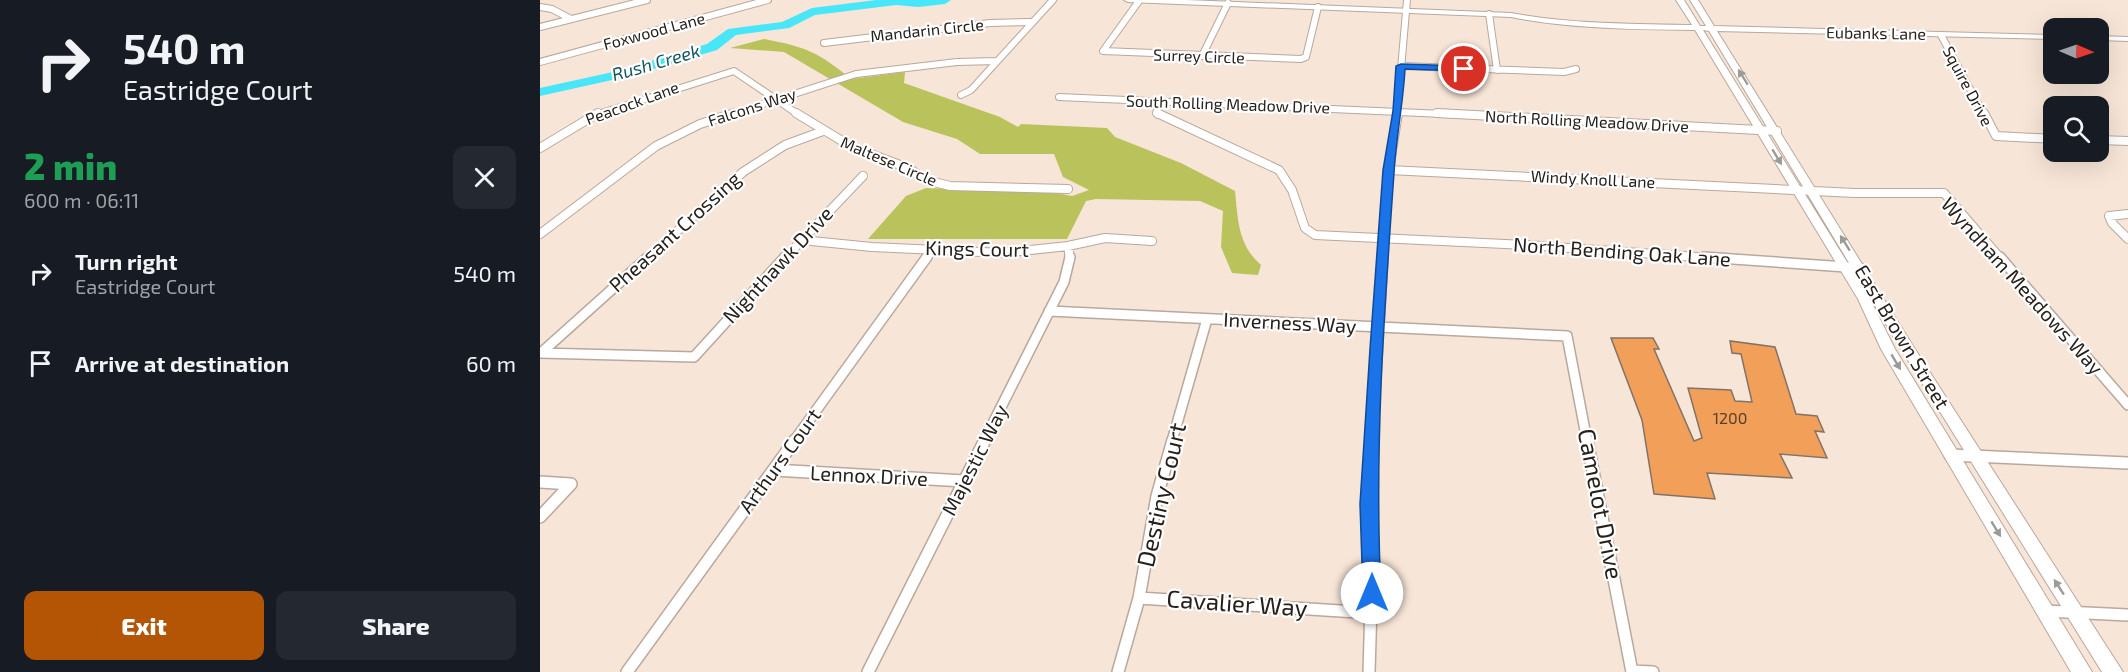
<!DOCTYPE html>
<meta charset="utf-8">
<style>
:root{--surface:#171b24;--page:#242831;--text:#f1f3f6;--muted:#9ea1a6;--accent:#b35505}
body{margin:0;font-family:"Exo 2",sans-serif;background:var(--page);color:var(--text);height:100vh;display:flex;flex-direction:column;font-size:22px;white-space:nowrap}
*{box-sizing:border-box;margin:0}
p{font-size:20px;color:var(--muted)}
.icon{flex:none;width:33px;height:33px;fill:none;stroke:currentColor;stroke-width:2;stroke-linecap:round;stroke-linejoin:round}
.map{position:relative;flex:1;overflow:hidden}
.side{display:flex;flex-direction:column;background:var(--surface);width:540px}
.side>*{flex:none}
.guide{background:#171b24;color:var(--text);overflow:hidden}
.needle{width:39px;rotate:92deg}
.controls{position:absolute;left:1503px;top:18px;display:grid;gap:12px}
.controls a{display:grid;place-items:center;width:66px;height:66px;border-radius:12px;background:var(--surface);box-shadow:0 6px 24px #0002;font-size:30px}
.pin{position:absolute;display:grid;place-items:center;width:51px;height:51px;color:#fff;margin:-26px;border:3px solid #fff;border-radius:50%;box-shadow:0 2px 6px #0007}
.me{position:absolute;width:66px;margin:-33px;rotate:0deg;stroke-linejoin:round;filter:drop-shadow(0 0 4px #0008)}
.turn{display:flex;align-items:center;gap:21px;height:126px;padding:0 24px;font-size:27px}
.turn .icon{width:78px;height:78px;stroke-width:2.5}
.turn b{display:block;font-size:42px;line-height:51px}
.round{display:grid;place-items:center;flex:none;width:63px;height:63px;border-radius:12px;background:var(--page)}
.overview{display:flex;align-items:center;justify-content:space-between;height:102px;padding:0 24px}
h1{font-size:36px;font-weight:800;line-height:45px;color:#1e9e55}
.action{display:flex;gap:12px;margin-top:auto;padding:12px 24px}
.action a{flex:1;height:69px;border-radius:12px;background:var(--accent);color:#fff;font-size:24px;font-weight:800;line-height:69px;text-align:center}
.action a+a{background:var(--page);color:var(--text)}
ul{padding:0;list-style:none}
li{display:flex;align-items:center;gap:18px;height:90px;padding:0 24px}
li div{flex:1}
li b{display:block;font-size:22px}
li em{font-style:normal}
main{display:flex;flex:1;min-height:0}
.map>svg:first-child{display:block}
.green{fill:#bac35b}
.lines{fill:none;stroke-linecap:round;stroke-linejoin:round}
.river{fill:#47e6f8;fill-rule:evenodd}
.building{fill:#f19f59;stroke:#837367;stroke-width:1.5}
.street-far3-casing{stroke:#b9a89c;stroke-width:8}
.street-far2-casing{stroke:#b9a89c;stroke-width:10}
.street-far1-casing{stroke:#b9a89c;stroke-width:12}
.street-casing{stroke:#b9a89c;stroke-width:14}
.secondary-casing{stroke:#b9a89c;stroke-width:2}
.street-far3{stroke:#fff;stroke-width:6}
.street-far2{stroke:#fff;stroke-width:8}
.street-far1{stroke:#fff;stroke-width:9}
.street{stroke:#fff;stroke-width:11}
.secondary{fill:#fff;fill-rule:evenodd}
.oneway{fill:#9d9b98}
.route{fill:#1a73e8;stroke:#114b97;stroke-width:1.5}
.labels{text-anchor:middle;stroke-width:4.5;stroke-linejoin:round;paint-order:stroke}
.far-street-label{font-size:16px;fill:#26201b;stroke:#fff}
.number-label{font-size:16px;fill:#59402a}
.far-water-label{font-size:18px;font-style:italic;fill:#13555c;stroke:#fff}
.street-label{font-size:20px;fill:#26201b;stroke:#fff}
.near-street-label{font-size:24px;fill:#26201b;stroke:#fff}
</style>
<main>
<section class="side">
<div class="guide">
<div class="turn"><svg class="icon" aria-label="right" viewBox="0 0 24 24"><path d="M7 20v-9h11M14 6l5 5-5 5"/></svg><div><b>540 m</b>Eastridge Court</div></div>
</div>
<div class="overview"><div><h1>2 min</h1><p>600 m · 06:11</p></div><a class="round"><svg class="icon" aria-label="close" viewBox="0 0 24 24"><path d="M6 6l12 12M18 6L6 18"/></svg></a></div>
<ul>
<li><svg class="icon" aria-label="right" viewBox="0 0 24 24"><path d="M7 20v-9h11M14 6l5 5-5 5"/></svg><div><b>Turn right</b><p>Eastridge Court</p></div><em>540 m</em></li>
<li><svg class="icon" aria-label="arrive" viewBox="0 0 24 24"><path d="M6 21V4h12l-3 4 3 4H6"/></svg><div><b>Arrive at destination</b></div><em>60 m</em></li>
</ul>
<div class="action"><a>Exit</a><a>Share</a></div>
</section>
<div class="map">
<svg width="1588" height="672" viewBox="0 0 1588 672">
<rect width="100%" height="100%" fill="#f7e5d7"/>
<!-- green -->
<path class="green" d="M 224,39 C 266,47 278,52 311,79 L 365,72 L 364,83 L 460,117 L 478,127 L 481,124 L 567,128 L 575,137 L 641,163 L 695,191 C 698,220 698,245 721,265 L 718,275 L 692,273 L 681,247 L 683,211 L 660,201 L 556,199 L 546,201 L 527,239 L 328,239 L 366,196 L 386,188 L 511,192 L 532,196 L 549,190 L 523,177 L 514,154 L 440,154 L 417,139 L 363,122 L 244,52 L 190,48 Z"/>
<g class="lines">
<!-- river -->
<path class="river" d="M 336,0 L 411,0 L 405,4 L 378,7 L 356,5 L 275,15 L 249,28 L 196,35 L 177,50 L 90,76 L 0,96 L 0,88 L 82,70 L 167,44 L 188,29 L 242,22 L 272,8 Z"/>
</g>
<!-- building -->
<path class="building" d="M 1071,338 L 1113,338 L 1119,349 L 1114,349 L 1154,441 L 1162,438 L 1148,388 L 1191,390 L 1195,401 L 1212,402 L 1201,354 L 1192,353 L 1190,341 L 1235,347 L 1256,414 L 1277,416 L 1284,432 L 1275,431 L 1287,458 L 1240,454 L 1252,478 L 1167,473 L 1175,499 L 1114,494 L 1102,420 Z"/>
<g class="lines">
<defs>
<path id="street-far3" d="M 599,1 L 563,51 L 761,59 L 766,57 L 778,7
M 0,7 L 12,9 L 31,19
M 949,14 L 957,70
M 0,27 L 107,0
M 1401,35 L 1444,115
M 284,43 L 450,23 L 490,22
M 662,56 L 688,3
M 0,62 L 228,0
M 861,66 L 1024,72 L 1036,69
M 421,95 L 431,90 L 513,0
M 519,97 L 926,115
M 616,101 L 618,115
M 55,115 L 194,71 L 259,115
M 189,115 L 316,74 L 417,62 L 457,61
M 857,115 L 867,0"/>
<path id="street-far2" d="M 256,113 L 312,147 L 368,168 L 386,180 L 410,186 L 528,189
M 617,113 L 739,170 L 752,190 L 765,228 L 775,235 L 986,245 L 1186,259
M 897,113 L 1237,131
M 1444,113 L 1456,136 L 1514,139
M 1558,140 L 1588,141
M 0,148 L 58,113
M 849,170 L 1315,193 L 1404,193 L 1461,259
M 1588,214 L 1569,216 L 1572,223 L 1588,239
M 0,234 L 116,146 L 160,124 L 194,113
M 261,240 L 332,247 L 463,253 L 528,246 L 565,238 L 612,241
M 528,246 L 530,259
M 106,259 L 203,172 L 245,145 L 283,131
M 244,259 L 323,176
M 386,259 L 393,249
M 843,259 L 849,170 L 858,113"/>
<path id="street-far1" d="M 1164,257 L 1320,268
M 1460,257 L 1588,405
M 509,311 L 1027,336 L 1047,441
M 0,353 L 154,357 L 245,257
M 1,353 L 108,257
M 254,441 L 387,257
M 444,441 L 524,282 L 530,257
M 632,441 L 667,319
M 832,441 L 843,257"/>
<path id="street" d="M 1047,440 L 1092,672
M 1410,455 L 1588,463
M 234,470 L 424,481
M 0,482 L 31,484
M 0,517 L 31,484
M 599,598 L 832,613
M 1505,611 L 1588,615
M 1092,671 L 1113,672
M 87,672 L 255,440
M 328,672 L 445,440
M 578,672 L 599,598 L 617,496 L 633,440
M 829,672 L 832,572 L 828,504 L 832,440"/>
<path id="secondary" d="M 584,0 L 646,0 L 971,13 C 1031,24 1091,24 1152,25 L 1136,0 L 1144,0 L 1160,26 L 1166,26 L 1150,0 L 1158,0 L 1174,26 L 1514,35 L 1514,39 L 1177,31 L 1373,346 L 1583,672 L 1562,672 L 1361,349 L 1169,31 L 1163,30 L 1330,299 L 1355,349 L 1552,672 L 1531,672 L 1341,349 L 1318,299 L 1155,30 C 1093,29 1032,29 971,17 L 588,2 Z
M 1558,36 L 1588,37 L 1588,41 L 1558,40 Z"/>
</defs>
<!-- street-far3 casing -->
<use href="#street-far3" class="street-far3-casing"/>
<!-- street-far2 casing -->
<use href="#street-far2" class="street-far2-casing"/>
<!-- street-far1 casing -->
<use href="#street-far1" class="street-far1-casing"/>
<!-- street casing -->
<use href="#street" class="street-casing"/>
<!-- secondary casing -->
<use href="#secondary" class="secondary-casing"/>
<!-- street-far3 -->
<use href="#street-far3" class="street-far3"/>
<!-- street-far2 -->
<use href="#street-far2" class="street-far2"/>
<!-- street-far1 -->
<use href="#street-far1" class="street-far1"/>
<!-- street -->
<use href="#street" class="street"/>
<!-- secondary -->
<use href="#secondary" class="secondary"/>
</g>
<!-- one-way arrows -->
<defs><path id="oneway-solid" d="M-6-.8H1V-3.2L6.5 0L1 3.2V.8H-6Z" transform="scale(1.5)"/></defs>
<g class="oneway">
<use href="#oneway-solid" transform="translate(1203 77) rotate(-122)"/>
<use href="#oneway-solid" transform="translate(1237 157) rotate(59)"/>
<use href="#oneway-solid" transform="translate(1305 243) rotate(-122)"/>
<use href="#oneway-solid" transform="translate(1356 362) rotate(59)"/>
<use href="#oneway-solid" transform="translate(1456 529) rotate(59)"/>
<use href="#oneway-solid" transform="translate(1519 587) rotate(-123)"/>
</g>
<!-- route -->
<path class="route" d="M 861,64 L 924,66 L 928,69 L 924,71 L 865,69 C 863,104 856,138 854,173 C 844,313 834,453 841,593 L 838,598 L 832,601 L 826,598 L 823,593 L 820,504 L 830,349 L 843,170 L 853,111 L 856,66 Z"/>
<g class="labels">
<!-- far-street labels -->
<g class="far-street-label">
<text transform="translate(387 30) rotate(-6)" y="6">Mandarin Circle</text>
<text transform="translate(114 31) rotate(-15)" y="6">Foxwood Lane</text>
<text transform="translate(1336 33) rotate(1)" y="6">Eubanks Lane</text>
<text transform="translate(659 56) rotate(2)" y="6">Surrey Circle</text>
<text transform="translate(1428 86) rotate(62)" y="6">Squire Drive</text>
<text transform="translate(92 103) rotate(-20)" y="6">Peacock Lane</text>
<text transform="translate(688 104) rotate(2)" y="6">South Rolling Meadow Drive</text>
<text transform="translate(212 107) rotate(-18)" y="6">Falcons Way</text>
<text transform="translate(1047 121) rotate(3)" y="6">North Rolling Meadow Drive</text>
<text transform="translate(349 161) rotate(23)" y="6">Maltese Circle</text>
<text transform="translate(1053 179) rotate(3)" y="6">Windy Knoll Lane</text>
</g>
<!-- number labels -->
<g class="number-label">
<text x="1190" y="424">1200</text>
</g>
<!-- far-water labels -->
<g class="far-water-label">
<text transform="translate(116 63) rotate(-16)" y="6">Rush Creek</text>
</g>
<!-- street labels -->
<g class="street-label">
<text transform="translate(135 232) rotate(-42)" y="7">Pheasant Crossing</text>
<text transform="translate(437 249) rotate(1)" y="7">Kings Court</text>
<text transform="translate(1082 252) rotate(4)" y="7">North Bending Oak Lane</text>
<text transform="translate(238 265) rotate(-47)" y="7">Nighthawk Drive</text>
<text transform="translate(1482 286) rotate(48)" y="7">Wyndham Meadows Way</text>
<text transform="translate(750 323) rotate(3)" y="7">Inverness Way</text>
<text transform="translate(1362 337) rotate(59)" y="7">East Brown Street</text>
<text transform="translate(435 460) rotate(-63)" y="7">Majestic Way</text>
<text transform="translate(240 461) rotate(-54)" y="7">Arthurs Court</text>
<text transform="translate(329 476) rotate(3)" y="7">Lennox Drive</text>
</g>
<!-- near-street labels -->
<g class="near-street-label">
<text transform="translate(622 495) rotate(-77)" y="8">Destiny Court</text>
<text transform="translate(1060 504) rotate(79)" y="8">Camelot Drive</text>
<text transform="translate(697 604) rotate(4)" y="8">Cavalier Way</text>
</g>
</g>
</svg>
<div class="controls">
<a><svg class="needle" viewBox="-14 -14 28 28"><path d="M0-13l5 13h-10z" fill="#e53935"/><path d="M0 13l5-13h-10z" fill="#9ea1a6"/></svg></a>
<a><svg class="icon" aria-label="search" viewBox="0 0 24 24"><circle cx="10" cy="10" r="6"/><path d="M15 15l6 6"/></svg></a>
</div>
<div class="pin" style="left:924px;top:69px;background:#d93025"><svg class="icon" aria-label="arrive" viewBox="0 0 24 24"><path d="M6 21V4h12l-3 4 3 4H6"/></svg></div>
<svg class="me" style="left:832px;top:593px" viewBox="-20 -20 40 40"><circle r="19" fill="#fff"/><path d="M0-13L10 11 0 6-10 11z" fill="#1a73e8"/></svg>
</div>
</main>
